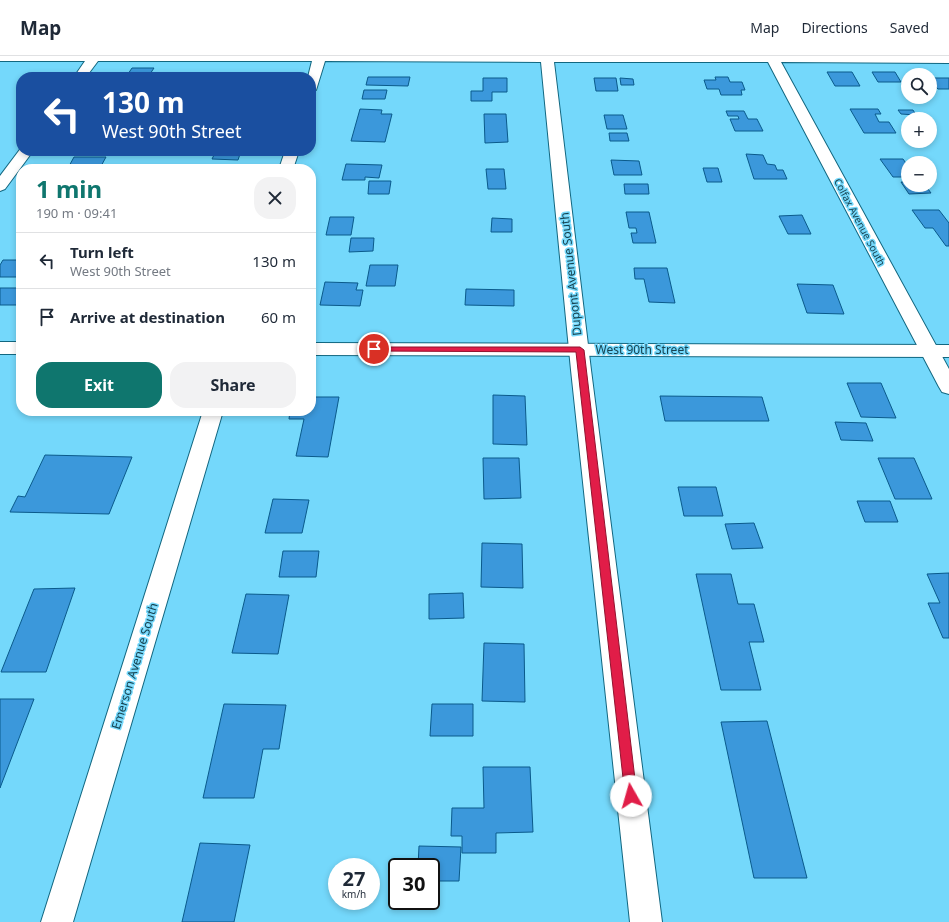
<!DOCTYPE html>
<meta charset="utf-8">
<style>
:root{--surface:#fff;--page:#f2f2f3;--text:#1f2937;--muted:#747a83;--line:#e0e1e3;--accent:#0f766e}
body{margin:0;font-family:"Noto Sans",sans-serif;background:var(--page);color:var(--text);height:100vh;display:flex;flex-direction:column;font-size:15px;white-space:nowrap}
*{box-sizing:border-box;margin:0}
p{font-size:13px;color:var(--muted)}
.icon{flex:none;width:22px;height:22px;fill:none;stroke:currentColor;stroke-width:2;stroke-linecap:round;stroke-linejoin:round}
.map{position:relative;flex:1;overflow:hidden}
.side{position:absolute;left:16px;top:108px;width:300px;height:252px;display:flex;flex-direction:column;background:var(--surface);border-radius:16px;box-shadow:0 2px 6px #0003}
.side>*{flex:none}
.guide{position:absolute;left:16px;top:16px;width:300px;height:84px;border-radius:16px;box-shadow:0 2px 6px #0003;background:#1a4fa0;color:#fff;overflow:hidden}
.buttons{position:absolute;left:901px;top:12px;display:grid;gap:8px}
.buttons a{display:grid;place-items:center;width:36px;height:36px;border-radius:50%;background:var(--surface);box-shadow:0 2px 6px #0003;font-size:20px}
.speed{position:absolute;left:328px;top:802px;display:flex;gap:8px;font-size:20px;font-weight:700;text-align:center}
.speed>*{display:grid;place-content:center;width:52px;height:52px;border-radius:50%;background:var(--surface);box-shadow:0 2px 6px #0003;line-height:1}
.speed small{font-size:10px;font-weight:400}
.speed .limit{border:2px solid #111;border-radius:6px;background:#fff;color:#111}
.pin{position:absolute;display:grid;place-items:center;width:34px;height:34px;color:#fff;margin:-17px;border:2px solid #fff;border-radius:50%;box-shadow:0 1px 4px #0007}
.me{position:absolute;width:44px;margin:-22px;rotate:353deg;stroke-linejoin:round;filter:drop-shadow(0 0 3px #0008)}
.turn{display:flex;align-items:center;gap:14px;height:84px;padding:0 20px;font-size:18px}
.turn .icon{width:52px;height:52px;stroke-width:2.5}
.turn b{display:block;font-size:28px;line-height:34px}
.round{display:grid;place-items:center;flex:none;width:42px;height:42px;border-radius:16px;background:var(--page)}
.summary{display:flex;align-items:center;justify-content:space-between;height:68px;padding:0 20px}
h1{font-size:24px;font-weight:700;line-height:30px;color:var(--accent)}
.action{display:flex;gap:8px;margin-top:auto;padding:8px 20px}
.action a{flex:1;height:46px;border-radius:16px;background:var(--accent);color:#fff;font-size:16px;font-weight:700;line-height:46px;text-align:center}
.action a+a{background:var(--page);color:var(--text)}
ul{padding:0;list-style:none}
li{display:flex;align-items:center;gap:12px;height:56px;padding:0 20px;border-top:1px solid var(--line)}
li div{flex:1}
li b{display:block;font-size:15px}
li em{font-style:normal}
header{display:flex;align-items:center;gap:24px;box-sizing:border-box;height:56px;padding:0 20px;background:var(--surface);border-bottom:1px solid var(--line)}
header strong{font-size:19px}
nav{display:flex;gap:22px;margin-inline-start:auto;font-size:14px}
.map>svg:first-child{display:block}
.building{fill:#3b98db;stroke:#0a5a8b}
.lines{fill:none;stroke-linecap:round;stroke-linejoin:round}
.street-casing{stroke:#126780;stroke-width:2}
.secondary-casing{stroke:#126780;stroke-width:2}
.street{fill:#fff;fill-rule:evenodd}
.secondary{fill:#fff;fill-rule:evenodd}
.route{fill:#e11d48;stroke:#92132f}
.labels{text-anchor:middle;stroke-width:3;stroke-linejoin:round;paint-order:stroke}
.far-street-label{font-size:10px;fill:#174250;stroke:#74d8fb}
.street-label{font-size:12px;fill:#174250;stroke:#74d8fb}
</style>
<header>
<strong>Map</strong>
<nav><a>Map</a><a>Directions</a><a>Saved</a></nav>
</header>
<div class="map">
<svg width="949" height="866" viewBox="0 0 949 866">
<rect width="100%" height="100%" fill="#74d8fb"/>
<!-- building -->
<path class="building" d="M 132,12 L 154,12 L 148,21 L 126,21 Z
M 827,16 L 852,16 L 860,30 L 835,30 Z
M 872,16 L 895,16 L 901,26 L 878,26 Z
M 232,17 L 272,17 L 271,21 L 231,21 Z
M 368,21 L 410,21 L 408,30 L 366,29 Z
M 715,21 L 728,21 L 730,26 L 742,26 L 745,34 L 741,34 L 742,39 L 721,39 L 719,33 L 707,33 L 704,24 L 716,24 Z
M 483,22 L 507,22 L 507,36 L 492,36 L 492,45 L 471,45 L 471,35 L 483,35 Z
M 594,22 L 616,22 L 618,35 L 596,35 Z
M 620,22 L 633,23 L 634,29 L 621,29 Z
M 930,22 L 949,22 L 949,33 L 938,33 L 935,30 L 930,30 Z
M 364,34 L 387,34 L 385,43 L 362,43 Z
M 360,53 L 382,54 L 381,58 L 392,58 L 385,86 L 351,85 Z
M 850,53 L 878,53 L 881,58 L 875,58 L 879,66 L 889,66 L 896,77 L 864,77 Z
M 898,54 L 913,54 L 916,59 L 901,58 Z
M 726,55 L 744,55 L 748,63 L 757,63 L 763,75 L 735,75 L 730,63 L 739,63 L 738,60 L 728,60 Z
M 484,58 L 506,58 L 508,86 L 485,87 Z
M 604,59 L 623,59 L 627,73 L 607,73 Z
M 609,77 L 627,77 L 629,85 L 610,85 Z
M 216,95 L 241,95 L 238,104 L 212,103 Z
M 746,98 L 763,99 L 767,108 L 775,109 L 777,114 L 783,114 L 787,123 L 754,123 Z
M 74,101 L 106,101 L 100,112 L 68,112 Z
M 880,103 L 903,103 L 908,110 L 908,121 L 893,121 Z
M 611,104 L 639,105 L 642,119 L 614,119 Z
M 346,108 L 382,109 L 379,122 L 365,121 L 365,124 L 342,124 Z
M 703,112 L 718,112 L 722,126 L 707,126 Z
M 486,113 L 504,113 L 506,133 L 488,133 Z
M 369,125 L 391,125 L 389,138 L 368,138 Z
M 901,126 L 908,126 L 908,129 L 925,129 L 931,137 L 909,138 Z
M 624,128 L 648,128 L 649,138 L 625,138 Z
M 912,154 L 939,154 L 949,167 L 949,190 L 946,190 L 933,172 L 925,172 Z
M 626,156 L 649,156 L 656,187 L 633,187 L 631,177 L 637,177 L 636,172 L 629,172 Z
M 802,159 L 811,178 L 788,178 L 779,160 Z
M 330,161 L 354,161 L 351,179 L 326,179 Z
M 492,162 L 512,163 L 512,176 L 491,176 Z
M 351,182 L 374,182 L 373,195 L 349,196 Z
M 3,204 L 21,204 L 21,221 L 0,221 L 0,209 Z
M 370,209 L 398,209 L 395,230 L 366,230 Z
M 634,212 L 667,212 L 675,247 L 649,246 L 644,223 L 635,223 Z
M 325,226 L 358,227 L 356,234 L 363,234 L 360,250 L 320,249 Z
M 797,228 L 833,229 L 844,258 L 807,257 Z
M 0,232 L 21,232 L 21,249 L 0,249 Z
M 466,233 L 514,234 L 514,250 L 465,249 Z
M 847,327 L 881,327 L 896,362 L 861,361 Z
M 493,339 L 525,340 L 527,389 L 493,388 Z
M 660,340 L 762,341 L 769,365 L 665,365 Z
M 311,341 L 339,341 L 328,401 L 296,400 L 304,363 L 289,363 L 290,355 L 311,355 Z
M 835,366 L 866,367 L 873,385 L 841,384 Z
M 45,399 L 132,401 L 109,458 L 10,456 L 18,440 L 25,441 Z
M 483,402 L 519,402 L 521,442 L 484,443 Z
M 878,402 L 914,402 L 932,443 L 895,443 Z
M 678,431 L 716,431 L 723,460 L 684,460 Z
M 273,443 L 309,444 L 302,477 L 265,477 Z
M 857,445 L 890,445 L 898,466 L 865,466 Z
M 754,467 L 763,492 L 732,493 L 725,468 Z
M 482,487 L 522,488 L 523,532 L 481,531 Z
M 283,495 L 319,495 L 316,521 L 279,521 Z
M 949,517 L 949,582 L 943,582 L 928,547 L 940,547 L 927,518 Z
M 696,518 L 731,518 L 738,548 L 754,548 L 764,586 L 749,586 L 761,634 L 721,634 Z
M 75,532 L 46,616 L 1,616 L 34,533 Z
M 463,537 L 464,562 L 429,563 L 429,538 Z
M 246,538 L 289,539 L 278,598 L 232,597 Z
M 484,587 L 524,588 L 525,646 L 482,645 Z
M 0,643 L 34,643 L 0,732 Z
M 224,648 L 286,649 L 279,693 L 263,693 L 254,742 L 203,742 Z
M 432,648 L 473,648 L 473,680 L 430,680 Z
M 767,665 L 807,822 L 754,822 L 721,666 Z
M 483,711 L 530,711 L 533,776 L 496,777 L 496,797 L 462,797 L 462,780 L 451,780 L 452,752 L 484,752 Z
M 200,787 L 250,789 L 234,866 L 182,866 Z
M 419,790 L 461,791 L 459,825 L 431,825 L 431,811 L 418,811 Z"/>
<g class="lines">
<defs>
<path id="street" d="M 0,0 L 949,0 L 949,7 L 781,6 L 949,313 L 949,338 L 942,336 L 939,331 L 768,6 L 554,6 L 591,314 L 662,866 L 630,866 L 571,314 L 541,6 L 325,5 L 317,31 L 316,34 L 311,35 L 311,21 L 308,21 L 312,5 L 98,5 L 86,21 L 74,21 L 85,5 L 0,5 Z
M 21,92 L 21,95 L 33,95 L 5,133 L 0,135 L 0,120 Z
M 285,95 L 299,95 L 293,113 L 279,113 Z
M 203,355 L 223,355 L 73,866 L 41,866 Z"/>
<path id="secondary" d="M 0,286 L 21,286 L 21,298 L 0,298 Z
M 311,287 L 949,289 L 949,301 L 311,299 Z"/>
</defs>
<!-- street casing -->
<use href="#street" class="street-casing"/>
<!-- secondary casing -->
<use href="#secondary" class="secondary-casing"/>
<!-- street -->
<use href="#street" class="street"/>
<!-- secondary -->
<use href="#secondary" class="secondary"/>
</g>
<!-- route -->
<path class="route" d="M 371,291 L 580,291 L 584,294 L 637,740 L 636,744 L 631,746 L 627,744 L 625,740 L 576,296 L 374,295 L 370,293 Z"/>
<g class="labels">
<!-- far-street labels -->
<g class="far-street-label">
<text transform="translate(860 166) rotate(62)" y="4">Colfax Avenue South</text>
</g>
<!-- street labels -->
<g class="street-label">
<text transform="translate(571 218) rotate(-96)" y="4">Dupont Avenue South</text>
<text x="642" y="298">West 90th Street</text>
<text transform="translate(135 610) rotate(-73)" y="4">Emerson Avenue South</text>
</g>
</g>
</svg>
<div class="buttons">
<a><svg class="icon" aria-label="search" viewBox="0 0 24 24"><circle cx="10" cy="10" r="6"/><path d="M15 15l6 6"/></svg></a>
<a>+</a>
<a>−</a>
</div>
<div class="speed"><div>27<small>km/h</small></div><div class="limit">30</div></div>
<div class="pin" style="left:374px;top:293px;background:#d93025"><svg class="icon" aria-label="arrive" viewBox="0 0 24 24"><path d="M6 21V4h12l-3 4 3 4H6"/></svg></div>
<svg class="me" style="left:631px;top:740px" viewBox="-20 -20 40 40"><circle r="19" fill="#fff"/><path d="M0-13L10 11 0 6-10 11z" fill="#e11d48"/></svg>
<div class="guide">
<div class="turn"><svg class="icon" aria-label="left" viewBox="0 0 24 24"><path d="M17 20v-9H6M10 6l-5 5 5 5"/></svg><div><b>130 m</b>West 90th Street</div></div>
</div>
<section class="side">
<div class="summary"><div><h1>1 min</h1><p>190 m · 09:41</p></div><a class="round"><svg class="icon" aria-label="close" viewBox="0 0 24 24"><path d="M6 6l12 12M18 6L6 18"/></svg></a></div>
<ul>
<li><svg class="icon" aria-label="left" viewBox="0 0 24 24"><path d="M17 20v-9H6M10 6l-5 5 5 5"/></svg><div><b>Turn left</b><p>West 90th Street</p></div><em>130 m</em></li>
<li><svg class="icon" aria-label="arrive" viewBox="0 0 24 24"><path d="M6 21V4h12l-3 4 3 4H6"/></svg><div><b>Arrive at destination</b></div><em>60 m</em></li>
</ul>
<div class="action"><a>Exit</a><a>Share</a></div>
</section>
</div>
